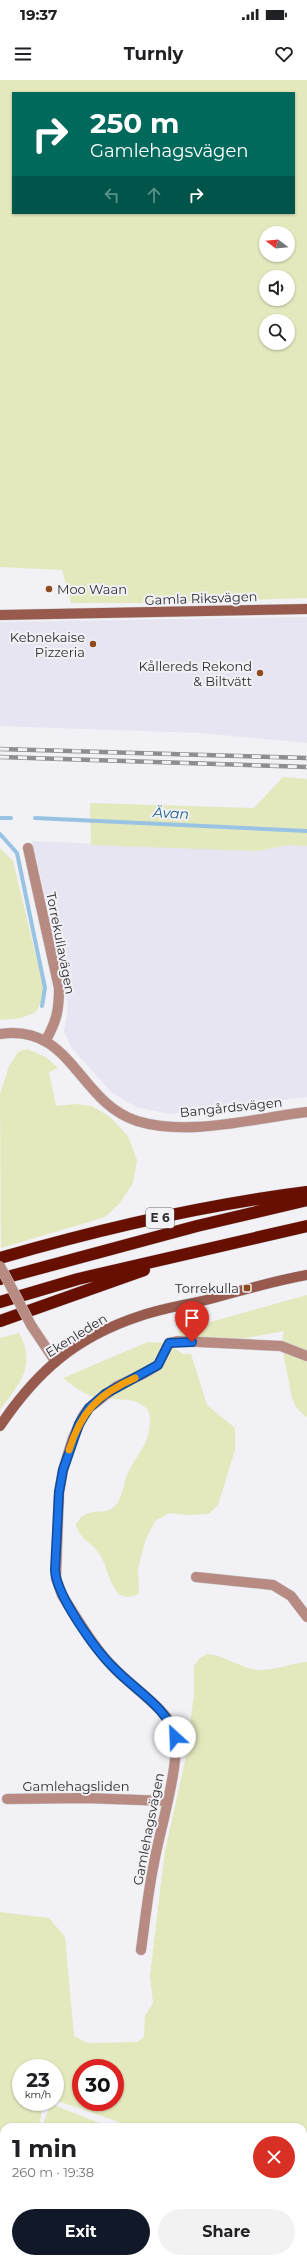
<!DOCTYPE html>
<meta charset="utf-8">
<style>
:root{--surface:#fff;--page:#f2f2f2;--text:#202124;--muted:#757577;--accent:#111827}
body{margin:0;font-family:Montserrat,sans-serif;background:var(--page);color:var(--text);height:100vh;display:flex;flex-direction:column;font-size:15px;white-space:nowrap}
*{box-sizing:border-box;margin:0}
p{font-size:13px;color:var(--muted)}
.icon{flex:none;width:22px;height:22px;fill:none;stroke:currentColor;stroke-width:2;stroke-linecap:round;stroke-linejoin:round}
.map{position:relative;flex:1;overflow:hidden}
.drawer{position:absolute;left:0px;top:2043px;width:307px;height:140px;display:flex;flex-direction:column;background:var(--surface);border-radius:12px 12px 0 0;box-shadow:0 1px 3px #0004}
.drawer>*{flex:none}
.hud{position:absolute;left:12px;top:12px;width:283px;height:122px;border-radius:0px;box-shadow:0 1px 3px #0004;background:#00695c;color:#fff;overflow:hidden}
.needle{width:26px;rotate:286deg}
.fabs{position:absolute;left:259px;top:146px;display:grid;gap:8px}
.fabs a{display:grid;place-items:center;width:36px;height:36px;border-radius:50%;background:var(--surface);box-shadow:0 1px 3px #0004;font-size:20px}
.speed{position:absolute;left:12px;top:1979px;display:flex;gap:8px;font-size:20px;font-weight:700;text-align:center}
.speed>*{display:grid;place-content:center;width:52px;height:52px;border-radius:50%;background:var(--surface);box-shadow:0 1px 3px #0004;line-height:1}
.speed small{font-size:10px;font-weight:400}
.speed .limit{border:6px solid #d22;background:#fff;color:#111}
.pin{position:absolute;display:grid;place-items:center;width:34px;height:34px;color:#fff;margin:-41px -17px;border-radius:50% 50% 50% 0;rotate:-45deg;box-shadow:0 0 4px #0007}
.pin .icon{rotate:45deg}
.me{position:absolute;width:44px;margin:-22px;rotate:335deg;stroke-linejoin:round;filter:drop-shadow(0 0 3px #0008)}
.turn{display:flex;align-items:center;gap:14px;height:84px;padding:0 12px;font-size:18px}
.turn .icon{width:52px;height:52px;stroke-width:2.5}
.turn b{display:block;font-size:28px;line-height:34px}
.lanes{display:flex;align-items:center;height:38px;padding:0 12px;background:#0003;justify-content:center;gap:20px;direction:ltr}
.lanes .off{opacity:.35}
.round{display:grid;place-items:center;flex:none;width:42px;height:42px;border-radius:21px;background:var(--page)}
.headline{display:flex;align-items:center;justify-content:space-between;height:68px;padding:0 12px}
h1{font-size:24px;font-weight:700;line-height:30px}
.action{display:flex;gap:8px;margin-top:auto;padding:8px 12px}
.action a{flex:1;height:46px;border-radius:24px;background:var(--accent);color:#fff;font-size:16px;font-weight:700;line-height:46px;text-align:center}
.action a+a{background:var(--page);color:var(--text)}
.status{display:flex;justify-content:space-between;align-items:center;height:28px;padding:0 20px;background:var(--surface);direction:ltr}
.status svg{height:11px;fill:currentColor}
header{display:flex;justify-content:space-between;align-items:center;height:52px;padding:0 12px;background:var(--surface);font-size:18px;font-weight:700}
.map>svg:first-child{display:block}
.built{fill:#e6e5f1}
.green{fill:#e4e8bd;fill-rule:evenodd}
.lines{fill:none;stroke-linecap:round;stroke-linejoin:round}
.stream{stroke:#98c3e2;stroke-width:4}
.street-casing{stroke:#ceced2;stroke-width:11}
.secondary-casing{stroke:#ceced2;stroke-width:11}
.highway-casing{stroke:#ceced2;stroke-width:13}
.street{stroke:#b78b82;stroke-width:10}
.secondary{stroke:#975a4d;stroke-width:10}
.highway{stroke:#670f00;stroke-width:12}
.rail-casing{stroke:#8e8e91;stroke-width:4.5}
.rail{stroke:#f1f1f6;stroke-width:3;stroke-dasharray:9;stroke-linecap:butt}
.street-bridge-casing{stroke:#ceced2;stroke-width:11;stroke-linecap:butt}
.street-bridge{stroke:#b78b82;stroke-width:10}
.route-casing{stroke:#114b97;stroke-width:10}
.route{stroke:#1a73e8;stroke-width:7}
.slow{stroke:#f59e0b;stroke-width:7}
.poi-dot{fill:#8e4b1c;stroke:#f1f1f6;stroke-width:1.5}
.labels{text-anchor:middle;stroke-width:4;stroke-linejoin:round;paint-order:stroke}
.shield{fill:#f1f1f6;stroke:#68686b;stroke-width:1}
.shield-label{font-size:12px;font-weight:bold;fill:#2e2e30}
.poi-label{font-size:13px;fill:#2e2e30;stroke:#f1f1f6;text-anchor:end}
.street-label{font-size:13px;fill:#2e2e30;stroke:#f1f1f6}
.water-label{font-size:14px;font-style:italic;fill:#195d86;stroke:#f1f1f6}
</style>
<div class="status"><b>19:37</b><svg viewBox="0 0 49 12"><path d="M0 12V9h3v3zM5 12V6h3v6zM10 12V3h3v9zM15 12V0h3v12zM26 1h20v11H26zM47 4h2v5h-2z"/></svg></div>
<header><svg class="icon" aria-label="menu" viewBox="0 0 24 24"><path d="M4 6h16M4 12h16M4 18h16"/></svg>Turnly<svg class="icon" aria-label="heart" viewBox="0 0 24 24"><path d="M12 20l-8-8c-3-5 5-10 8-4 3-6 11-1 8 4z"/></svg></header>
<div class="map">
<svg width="307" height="2183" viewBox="0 0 307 2183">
<rect width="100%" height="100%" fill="#f1f1f6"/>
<!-- built -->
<path class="built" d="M 307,537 L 307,663 L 200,653 L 0,646 L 0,542 Z
M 32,761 L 259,771 L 287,765 L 307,766 L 307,1017 L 170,1034 L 136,1027 L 111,1012 L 72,968 L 64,952 L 68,927 L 64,894 Z"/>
<!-- green -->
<path class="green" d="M 0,0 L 307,0 L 307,518 L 148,523 L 71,523 L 62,490 L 0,487 ZM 13,13 L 294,13 L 294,133 L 13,133 ZM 266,153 L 288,153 L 288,175 L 266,175 ZM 266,197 L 288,197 L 288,219 L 266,219 ZM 266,241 L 288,241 L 288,263 L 266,263 Z
M 283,697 L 307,699 L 307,766 L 287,765 L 259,771 L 91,765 L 90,723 L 254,728 Z
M 0,768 L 13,781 L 45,914 L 36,932 L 21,938 L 0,940 Z
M 27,969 L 46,977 L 58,988 L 49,992 L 56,1026 L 76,1024 L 92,1026 L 110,1037 L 128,1056 L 137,1080 L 133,1103 L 119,1124 L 105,1137 L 1,1168 L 0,1014 L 9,986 L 18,972 Z
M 307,1215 L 307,1337 C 291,1327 291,1313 288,1297 C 285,1280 280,1268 284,1251 L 246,1258 L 185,1257 L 180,1255 L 178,1251 Z
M 19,1253 C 37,1286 19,1304 0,1330 L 0,1258 Z
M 148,1262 L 166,1263 L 183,1274 L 191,1274 L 207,1325 L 235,1348 L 235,1370 L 218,1425 L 209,1434 L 187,1435 L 169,1433 L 155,1441 L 145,1461 L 138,1489 L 139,1513 C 134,1517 125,1519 119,1514 C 110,1506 107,1486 100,1475 C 92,1462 79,1459 76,1444 C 88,1424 102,1438 115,1426 C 123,1418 123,1405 127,1395 C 136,1374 150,1366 150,1340 C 150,1335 149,1330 145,1327 C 131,1315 107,1322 91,1316 C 81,1312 72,1305 63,1298 Z
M 207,1574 C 225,1575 239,1588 258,1590 C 275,1591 290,1583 307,1582 L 307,2095 L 303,2094 L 303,2047 L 200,2047 L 183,2043 L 163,2047 L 133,2047 L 55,2020 L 55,1988 L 21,1988 L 21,2022 L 50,2022 L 42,2030 L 39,2045 L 42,2046 L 51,2024 L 102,2044 L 101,2047 L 4,2047 L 4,2179 L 269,2179 L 271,2183 L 0,2183 L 0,1832 L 49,1838 L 65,1857 L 74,1956 L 88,1963 L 137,1962 L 144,1957 L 145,1936 L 153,1923 L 150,1896 L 160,1811 L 165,1771 L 185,1681 L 194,1614 L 194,1586 L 200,1578 ZM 81,1988 L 115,1988 L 115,2022 L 81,2022 Z"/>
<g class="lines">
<!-- stream -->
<path class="stream" d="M 0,738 L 11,738
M 35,738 L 307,751
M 0,754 L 17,773 L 45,908 L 42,926"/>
<defs>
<path id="street" d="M 28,768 L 59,908 C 59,930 57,940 46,960
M 0,954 C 72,943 78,1022 137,1041 C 189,1057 255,1038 307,1032
M 31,1245 L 55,1281
M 196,1497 L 273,1505 L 291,1516 L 307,1537
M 7,1719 L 85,1718 L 168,1721
M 141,1870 C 145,1841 148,1812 154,1783 C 159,1752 184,1674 173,1647 C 165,1629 129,1604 115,1589 C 94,1568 78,1540 62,1515 L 56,1498 L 59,1413 L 63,1390 L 73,1358 L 83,1336 L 89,1328 L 117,1306 L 143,1294 L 158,1285 L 169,1263 L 179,1261 L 281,1266 L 307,1276"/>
<path id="secondary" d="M 0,535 L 307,529
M 0,1346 C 37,1291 76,1257 140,1236 C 163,1228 186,1225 210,1219 C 242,1210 274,1201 307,1195"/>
<path id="highway" d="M 0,1178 C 100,1149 203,1125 307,1112
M 0,1199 L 197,1146 L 307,1120
M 0,1222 L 78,1199 L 307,1146
M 0,1241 L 144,1190"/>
</defs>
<!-- street casing -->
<use href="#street" class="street-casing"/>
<!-- secondary casing -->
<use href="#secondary" class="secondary-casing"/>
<!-- highway casing -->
<use href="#highway" class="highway-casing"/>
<!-- street -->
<use href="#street" class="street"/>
<!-- secondary -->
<use href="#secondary" class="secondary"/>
<!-- highway -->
<use href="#highway" class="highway"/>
<defs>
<path id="rail" d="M 0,669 L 307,678
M 0,677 L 307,687"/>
</defs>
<!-- rail casing -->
<use href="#rail" class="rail-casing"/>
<!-- rail -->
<use href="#rail" class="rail"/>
<defs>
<path id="street-bridge" d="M 0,1186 L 31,1245"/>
</defs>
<!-- street-bridge casing -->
<use href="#street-bridge" class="street-bridge-casing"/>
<!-- street-bridge -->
<use href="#street-bridge" class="street-bridge"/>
</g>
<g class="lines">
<defs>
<path id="route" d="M 175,1657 C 168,1628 135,1610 115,1589 C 96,1571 56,1515 55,1490 L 59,1412 L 63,1390 L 79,1344 L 89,1328 L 105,1314 L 158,1285 L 169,1263 L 192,1262"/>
</defs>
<!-- route casing -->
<use href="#route" class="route-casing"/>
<!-- route -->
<use href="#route" class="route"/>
<!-- slow -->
<path class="slow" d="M 69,1370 C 81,1332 98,1314 135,1298"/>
</g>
<!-- markers -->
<g class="poi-dot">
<circle cx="49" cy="509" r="4"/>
<circle cx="93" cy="564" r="4"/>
<circle cx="260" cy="593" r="4"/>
<rect x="243" y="1204" width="8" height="8" rx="2"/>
</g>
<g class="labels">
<!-- shield labels -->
<rect class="shield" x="146" y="1128" width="28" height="20" rx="3"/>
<g class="shield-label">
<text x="160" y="1142">E 6</text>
</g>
<!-- poi labels -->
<g class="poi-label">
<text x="57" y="514" text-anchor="start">Moo Waan</text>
<text x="85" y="562">Kebnekaise<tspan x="85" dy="15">Pizzeria</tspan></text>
<text x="252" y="591">Kållereds Rekond<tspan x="252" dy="15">&amp; Biltvätt</tspan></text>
<text x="239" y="1213">Torrekulla</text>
</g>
<!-- street labels -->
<g class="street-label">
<text transform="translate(201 518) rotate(-2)" y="5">Gamla Riksvägen</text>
<text transform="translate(61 863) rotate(79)" y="5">Torrekullavägen</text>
<text transform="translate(231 1027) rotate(-6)" y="5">Bangårdsvägen</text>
<text transform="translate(76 1255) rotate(-32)" y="5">Ekenleden</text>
<text x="76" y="1711">Gamlehagsliden</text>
<text transform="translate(148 1749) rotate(-79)" y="5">Gamlehagsvägen</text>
</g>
<!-- water labels -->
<g class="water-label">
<text transform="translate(171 733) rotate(3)" y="5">Ävan</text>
</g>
</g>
</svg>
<div class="fabs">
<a><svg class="needle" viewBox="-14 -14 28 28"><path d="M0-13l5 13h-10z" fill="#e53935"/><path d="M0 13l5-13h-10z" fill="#757577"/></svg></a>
<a><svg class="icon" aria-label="sound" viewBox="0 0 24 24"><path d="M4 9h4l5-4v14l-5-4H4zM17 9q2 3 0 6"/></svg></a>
<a><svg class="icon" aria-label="search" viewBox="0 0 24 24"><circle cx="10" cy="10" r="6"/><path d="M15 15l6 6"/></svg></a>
</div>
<div class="speed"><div>23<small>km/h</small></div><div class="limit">30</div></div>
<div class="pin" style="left:192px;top:1262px;background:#d93025"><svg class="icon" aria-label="arrive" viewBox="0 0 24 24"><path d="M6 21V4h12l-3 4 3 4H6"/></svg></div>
<svg class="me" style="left:175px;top:1657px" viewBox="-20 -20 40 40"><circle r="19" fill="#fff"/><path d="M0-13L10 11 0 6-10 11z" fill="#1a73e8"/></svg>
<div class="hud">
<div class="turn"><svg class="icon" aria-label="right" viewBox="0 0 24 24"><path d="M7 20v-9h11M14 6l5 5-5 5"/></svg><div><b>250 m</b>Gamlehagsvägen</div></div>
<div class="lanes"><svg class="icon off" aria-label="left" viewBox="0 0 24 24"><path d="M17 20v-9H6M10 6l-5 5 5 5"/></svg><svg class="icon off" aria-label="ahead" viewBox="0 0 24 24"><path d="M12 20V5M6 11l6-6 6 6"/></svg><svg class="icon" aria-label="right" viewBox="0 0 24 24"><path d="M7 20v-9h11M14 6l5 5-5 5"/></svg></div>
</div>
<section class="drawer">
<div class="headline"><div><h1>1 min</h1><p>260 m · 19:38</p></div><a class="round" style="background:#d93025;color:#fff"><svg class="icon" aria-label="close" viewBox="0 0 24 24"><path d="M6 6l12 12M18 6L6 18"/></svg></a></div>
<div class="action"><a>Exit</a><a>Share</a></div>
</section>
</div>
